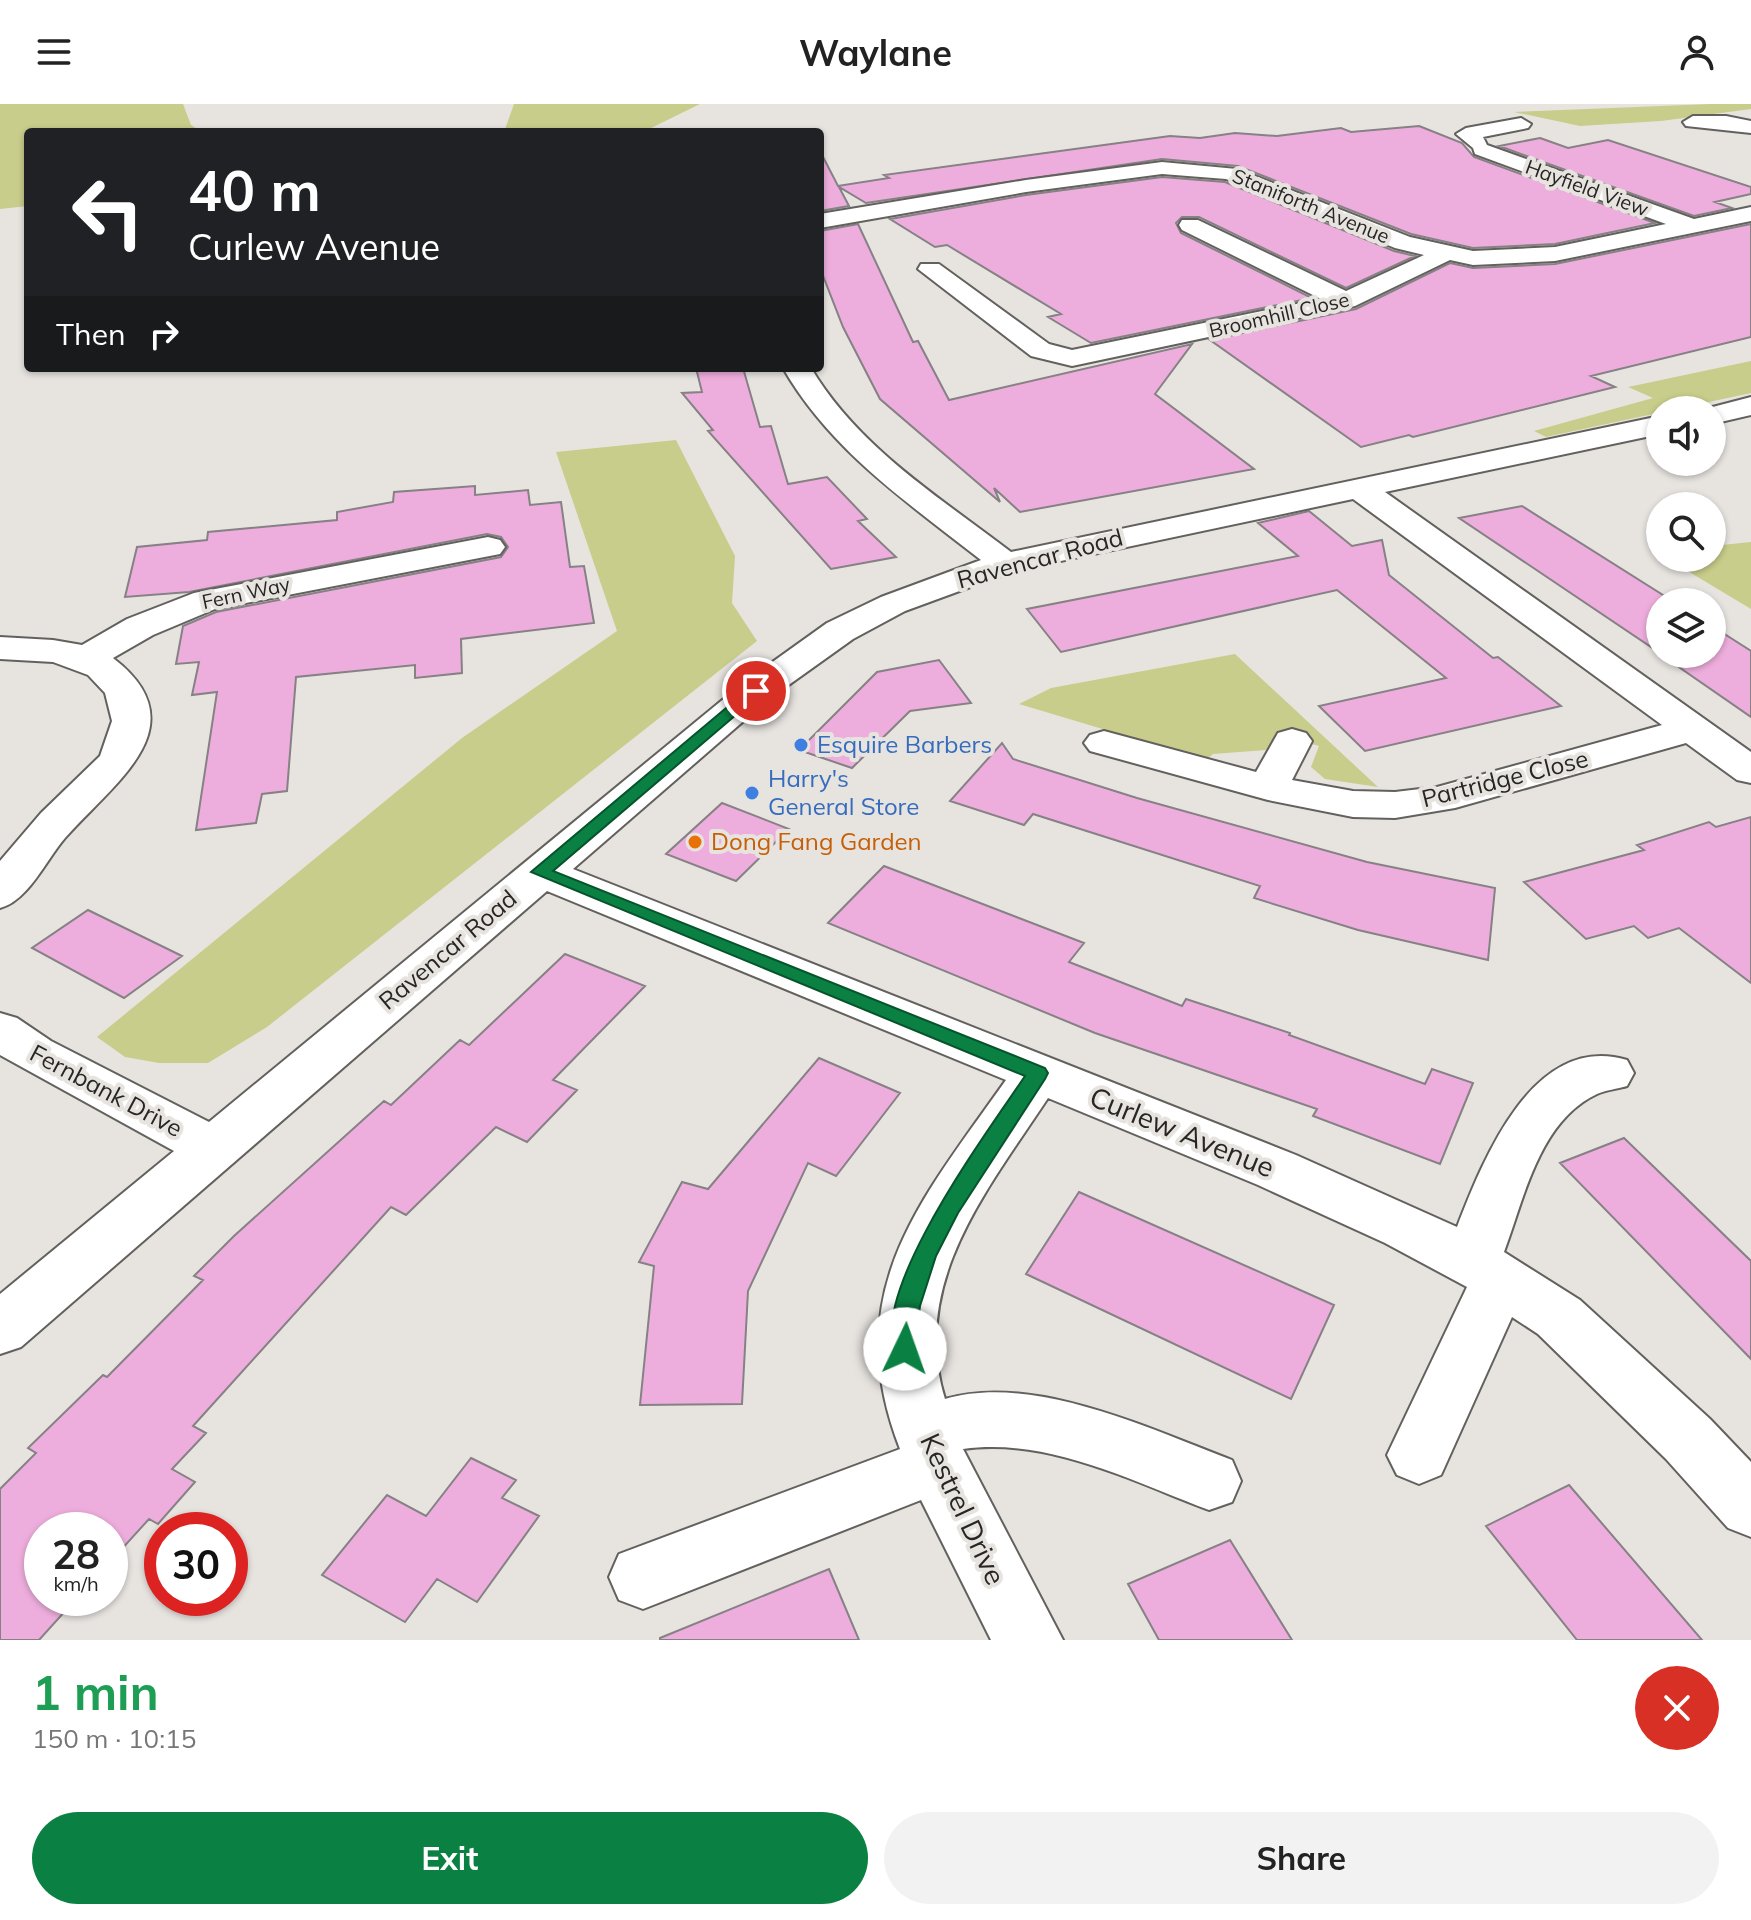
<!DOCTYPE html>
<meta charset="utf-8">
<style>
:root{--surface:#fff;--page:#f2f2f2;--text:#222;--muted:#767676;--accent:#0b8043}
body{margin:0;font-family:Mulish,sans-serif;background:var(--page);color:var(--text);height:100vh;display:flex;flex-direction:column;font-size:30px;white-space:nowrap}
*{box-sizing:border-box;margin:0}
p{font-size:26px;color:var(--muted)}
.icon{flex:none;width:44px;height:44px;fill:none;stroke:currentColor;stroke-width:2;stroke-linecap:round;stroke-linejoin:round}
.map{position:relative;height:1536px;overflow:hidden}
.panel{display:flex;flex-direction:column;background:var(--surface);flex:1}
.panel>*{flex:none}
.banner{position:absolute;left:24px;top:24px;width:800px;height:244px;border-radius:8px;box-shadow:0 2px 6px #0004;background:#202124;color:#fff;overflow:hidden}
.fabs{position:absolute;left:1646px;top:292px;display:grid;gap:16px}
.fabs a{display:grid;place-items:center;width:80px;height:80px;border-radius:50%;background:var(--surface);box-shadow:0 2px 6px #0004;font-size:40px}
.speed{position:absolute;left:24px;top:1408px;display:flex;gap:16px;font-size:40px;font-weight:700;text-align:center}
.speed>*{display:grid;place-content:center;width:104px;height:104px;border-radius:50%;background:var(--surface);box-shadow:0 2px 6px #0004;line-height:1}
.speed small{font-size:20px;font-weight:400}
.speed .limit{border:12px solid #d22;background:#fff;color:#111}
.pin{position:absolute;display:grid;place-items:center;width:68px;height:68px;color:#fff;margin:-34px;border:4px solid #fff;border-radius:50%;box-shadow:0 2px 8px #0007}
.me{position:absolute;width:88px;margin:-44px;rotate:3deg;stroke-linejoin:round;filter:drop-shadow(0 0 6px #0008)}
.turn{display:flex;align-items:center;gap:28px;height:168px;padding:0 32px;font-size:36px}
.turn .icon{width:104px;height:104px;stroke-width:2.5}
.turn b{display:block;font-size:56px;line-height:68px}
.then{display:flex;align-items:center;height:76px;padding:0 32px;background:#0003;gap:16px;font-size:30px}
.round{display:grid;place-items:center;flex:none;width:84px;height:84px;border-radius:42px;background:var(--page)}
.headline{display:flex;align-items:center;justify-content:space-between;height:136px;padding:0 32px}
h1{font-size:48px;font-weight:700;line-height:60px;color:#1e9e55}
.cta{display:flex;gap:16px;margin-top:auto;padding:16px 32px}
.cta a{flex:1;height:92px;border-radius:48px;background:var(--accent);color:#fff;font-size:32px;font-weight:700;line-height:92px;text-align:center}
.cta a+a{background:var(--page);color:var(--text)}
header{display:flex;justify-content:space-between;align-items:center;height:104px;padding:0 32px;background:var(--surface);font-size:36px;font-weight:700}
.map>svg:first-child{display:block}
.green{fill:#c8cd8b}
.building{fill:#eeaedd;stroke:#858184;stroke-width:2}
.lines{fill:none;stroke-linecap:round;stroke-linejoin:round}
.minor-casing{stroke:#63615d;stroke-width:4}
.minor{fill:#fff;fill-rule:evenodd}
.route{fill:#0b8043;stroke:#07532c;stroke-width:2}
.shop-dot{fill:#3f7fe0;stroke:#e7e4e0;stroke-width:3}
.food-dot{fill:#e8710a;stroke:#e7e4e0;stroke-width:3}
.labels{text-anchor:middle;stroke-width:8;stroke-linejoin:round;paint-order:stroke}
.far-street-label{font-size:20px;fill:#272624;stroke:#e7e4e0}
.street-label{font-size:24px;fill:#272624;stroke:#e7e4e0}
.shop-label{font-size:24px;fill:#366cbe;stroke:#e7e4e0;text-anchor:start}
.food-label{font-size:24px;fill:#c56008;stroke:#e7e4e0;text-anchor:start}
.near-street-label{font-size:28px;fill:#272624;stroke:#e7e4e0}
</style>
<header><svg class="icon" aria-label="menu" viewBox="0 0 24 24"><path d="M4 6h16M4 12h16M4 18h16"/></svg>Waylane<svg class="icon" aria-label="person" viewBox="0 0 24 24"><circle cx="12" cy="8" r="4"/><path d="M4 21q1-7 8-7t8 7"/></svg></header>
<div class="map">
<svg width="1751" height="1536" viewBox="0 0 1751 1536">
<rect width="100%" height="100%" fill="#e7e4e0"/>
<!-- green -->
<path class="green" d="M 0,0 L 183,0 L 191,21 L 202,28 L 28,28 L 28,102 L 0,105 Z
M 514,0 L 700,0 L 643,28 L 504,28 Z
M 1711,0 L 1751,0 L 1751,5 L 1661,17 L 1580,22 L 1514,8 Z
M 1751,257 L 1751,289 L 1546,333 L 1534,327 L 1653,294 L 1628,283 Z
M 676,336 L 735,452 L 732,499 L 757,537 L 267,923 L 208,959 L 159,959 L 125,953 L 97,933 L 462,634 L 617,527 L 556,348 Z
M 1751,438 L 1751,505 L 1666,454 L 1712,454 L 1712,442 Z
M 1235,550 L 1378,683 L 1325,675 L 1311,663 L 1319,642 L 1278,630 L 1266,646 L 1213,650 L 1206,656 L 1019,600 L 1051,584 Z"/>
<!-- building -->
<path class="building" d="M 1419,22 L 1462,39 L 1474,53 L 1655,119 L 1555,140 L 1473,144 L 1411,130 L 1238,62 L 1162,55 L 866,99 L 839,83 L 849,102 L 820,107 L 820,47 L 838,82 L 889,74 L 884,71 L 1170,32 L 1200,34 L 1235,29 L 1277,32 L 1341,24 L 1351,28 Z
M 1540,34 L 1568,44 L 1608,36 L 1751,83 L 1751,90 L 1715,98 L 1732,104 L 1694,112 L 1499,42 Z
M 1162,73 L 1225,78 L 1394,147 L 1415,152 L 1346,184 L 1199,113 L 1182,113 L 1176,119 L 1181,129 L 1312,194 L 1091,239 L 1048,213 L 1061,210 L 947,141 L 935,143 L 890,115 L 1026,91 Z
M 858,120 L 913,238 L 918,237 L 949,296 L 1192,240 L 1155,290 L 1254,365 L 1020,408 L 994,384 L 1000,398 L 880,295 L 843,223 L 820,164 L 820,127 Z
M 1751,120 L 1751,233 L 1591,272 L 1615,283 L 1413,333 L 1409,331 L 1361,343 L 1210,236 L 1356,205 L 1450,159 L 1473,164 L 1555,160 Z
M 696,264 L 743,264 L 760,323 L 771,322 L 788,380 L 827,373 L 867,415 L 858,417 L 896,453 L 831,465 L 708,327 L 713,326 L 682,289 L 702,288 Z
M 475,382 L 475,391 L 528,386 L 530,401 L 561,398 L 570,463 L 584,462 L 594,519 L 461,535 L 462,569 L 415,574 L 415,561 L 296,573 L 287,687 L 262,690 L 256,719 L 196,726 L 217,588 L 192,591 L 199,558 L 176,560 L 183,522 L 216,508 L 501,453 L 508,443 L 501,433 L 487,430 L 189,488 L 125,493 L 137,443 L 207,436 L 208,428 L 337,416 L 337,408 L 393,398 L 394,388 Z
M 1522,402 L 1674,498 L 1660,498 L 1660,549 L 1459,414 Z
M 1309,407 L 1352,442 L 1382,436 L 1389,471 L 1493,554 L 1498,553 L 1561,602 L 1365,647 L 1319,602 L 1446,574 L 1337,486 L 1061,548 L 1027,505 L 1298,452 L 1258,419 Z
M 1712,522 L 1751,547 L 1751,613 L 1660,550 L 1712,550 Z
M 939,556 L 971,599 L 910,607 L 852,664 L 799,646 L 877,568 Z
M 1002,639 L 1013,655 L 1137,694 L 1367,758 L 1495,784 L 1488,856 L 1358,826 L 1254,794 L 1260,782 L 1033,710 L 1024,721 L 950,697 Z
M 722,699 L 789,725 L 736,777 L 666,750 Z
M 1751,713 L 1751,879 L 1679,824 L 1648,834 L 1634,822 L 1586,835 L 1524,778 L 1644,746 L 1637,741 L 1709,718 L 1716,723 Z
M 884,762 L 1084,839 L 1069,858 L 1182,902 L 1186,895 L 1290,929 L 1289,931 L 1425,980 L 1432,965 L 1473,979 L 1440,1060 L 1313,1012 L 1317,1005 L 1095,929 L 828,819 Z
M 88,806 L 182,852 L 124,894 L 32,844 Z
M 565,850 L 645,882 L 553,976 L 577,986 L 527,1038 L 496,1023 L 406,1111 L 391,1103 L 193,1322 L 206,1329 L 172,1365 L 195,1378 L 158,1420 L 149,1415 L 110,1458 L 110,1426 L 42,1426 L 42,1494 L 77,1494 L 39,1536 L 0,1536 L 0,1385 L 36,1349 L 28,1344 L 103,1271 L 107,1273 L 203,1176 L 194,1172 L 234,1132 L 384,997 L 391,1001 L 460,936 L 469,941 Z
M 819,954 L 900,989 L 836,1072 L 808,1059 L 748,1187 L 742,1300 L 640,1301 L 654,1162 L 639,1158 L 682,1078 L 708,1085 Z
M 1624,1034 L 1751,1157 L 1751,1255 L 1560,1059 Z
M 1079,1088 L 1334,1201 L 1291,1295 L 1026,1170 Z
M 471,1354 L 516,1376 L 502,1394 L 539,1412 L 477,1498 L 437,1475 L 405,1518 L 322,1471 L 387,1391 L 426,1412 Z
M 1569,1381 L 1702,1536 L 1577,1536 L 1486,1422 Z
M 1230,1436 L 1292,1536 L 1159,1536 L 1128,1480 Z
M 829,1465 L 859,1536 L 660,1536 L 660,1534 Z"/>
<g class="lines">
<defs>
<path id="minor" d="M 1693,12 L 1726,12 L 1751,17 L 1751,29 L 1686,22 L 1683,18 Z
M 1521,14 L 1531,20 L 1528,24 L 1483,33 L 1487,41 L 1694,115 L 1751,103 L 1751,117 L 1555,157 L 1473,161 L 1450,156 L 1355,202 L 1072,262 L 1031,252 L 918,165 L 921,160 L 939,160 L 1049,240 L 1072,246 L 1321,195 L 1182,126 L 1179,121 L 1182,116 L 1198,116 L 1346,187 L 1424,151 L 1395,144 L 1226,75 L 1162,70 L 1026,88 L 820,124 L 820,110 L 1026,76 L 1162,58 L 1237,65 L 1410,133 L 1473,147 L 1555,143 L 1666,120 L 1475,50 L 1473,44 L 1456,30 L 1466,24 Z
M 783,264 L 811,264 C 858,343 939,393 1011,448 L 1660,312 L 1660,330 L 1385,388 L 1751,648 L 1751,679 L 1737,676 L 1686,639 L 1455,704 L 1395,714 L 1353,713 L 1268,696 L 1090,647 L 1084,639 L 1090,631 L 1104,627 L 1256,668 L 1278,629 L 1292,625 L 1306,629 L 1312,637 L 1292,676 L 1353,687 L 1395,688 L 1437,683 L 1662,621 L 1353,395 L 1014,467 L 905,507 L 853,535 L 769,595 L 573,765 L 1296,1051 L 1457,1123 C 1483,1056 1533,928 1627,956 L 1634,969 L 1627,982 C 1617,985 1606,986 1597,990 C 1539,1017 1524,1095 1504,1148 L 1580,1196 L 1710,1315 L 1751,1358 L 1751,1433 L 1728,1424 L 1666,1355 L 1538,1230 L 1512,1213 L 1441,1371 L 1419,1380 L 1397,1371 L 1387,1351 L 1467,1183 L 1385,1139 L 1258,1081 L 1048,994 C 988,1085 909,1179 945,1295 C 1033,1269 1150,1325 1232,1356 L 1241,1377 L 1232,1398 L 1209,1406 C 1132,1377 1047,1333 963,1345 L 1063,1536 L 991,1536 L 921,1396 L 643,1505 L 619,1496 L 609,1473 L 619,1450 L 900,1345 C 839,1188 919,1099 1006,976 L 547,787 L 21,1243 L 0,1250 L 0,1190 L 174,1047 L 0,951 L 0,909 L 17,914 L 51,937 L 209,1018 L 743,579 L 827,519 L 881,493 L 981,456 C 907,398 831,347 783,264 Z
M 1751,293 L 1751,311 L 1712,320 L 1712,306 L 1701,306 Z
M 488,433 L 500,436 L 505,443 L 500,450 L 215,505 L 153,531 L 113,554 C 202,622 111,681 65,734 C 46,756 28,797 0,804 L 0,757 L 41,709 L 100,652 L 112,617 L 105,589 L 88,571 L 53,558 L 0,555 L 0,533 L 53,536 L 82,541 L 127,515 L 194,489 Z"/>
</defs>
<!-- minor casing -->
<use href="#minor" class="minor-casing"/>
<!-- minor -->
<use href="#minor" class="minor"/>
</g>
<!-- route -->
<path class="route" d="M 751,583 L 764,587 L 553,767 L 1045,964 L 1048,969 L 1045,975 L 958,1109 L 936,1152 L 920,1202 L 914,1252 L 905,1256 L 896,1252 C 866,1190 989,1026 1025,972 L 531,768 Z"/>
<!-- markers -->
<g class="shop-dot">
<circle cx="801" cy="641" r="8"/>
<circle cx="752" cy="689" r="8"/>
</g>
<circle class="food-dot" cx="695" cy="738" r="8"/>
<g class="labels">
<!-- far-street labels -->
<g class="far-street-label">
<text transform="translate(1587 84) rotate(20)" y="7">Hayfield View</text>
<text transform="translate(1311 102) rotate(22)" y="7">Staniforth Avenue</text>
<text transform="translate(1279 211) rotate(-13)" y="7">Broomhill Close</text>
<text transform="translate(246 489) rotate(-12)" y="7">Fern Way</text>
</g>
<!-- street labels -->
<g class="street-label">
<text transform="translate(1040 455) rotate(-15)" y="8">Ravencar Road</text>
<text transform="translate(1505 675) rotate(-14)" y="8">Partridge Close</text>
<text transform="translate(448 846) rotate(-40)" y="8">Ravencar Road</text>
<text transform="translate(106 987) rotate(28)" y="8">Fernbank Drive</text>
</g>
<!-- shop labels -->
<g class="shop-label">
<text x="817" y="649">Esquire Barbers</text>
<text x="768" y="683">Harry's<tspan x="768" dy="28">General Store</tspan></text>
</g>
<!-- food labels -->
<g class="food-label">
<text x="711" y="746">Dong Fang Garden</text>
</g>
<!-- near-street labels -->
<g class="near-street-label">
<text transform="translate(1182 1028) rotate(22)" y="10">Curlew Avenue</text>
<text transform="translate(963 1405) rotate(65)" y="10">Kestrel Drive</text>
</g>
</g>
</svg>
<div class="fabs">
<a><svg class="icon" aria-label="sound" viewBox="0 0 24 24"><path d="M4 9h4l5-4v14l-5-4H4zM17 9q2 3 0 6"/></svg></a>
<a><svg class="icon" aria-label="search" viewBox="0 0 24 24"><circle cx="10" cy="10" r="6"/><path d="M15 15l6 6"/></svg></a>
<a><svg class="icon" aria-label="layers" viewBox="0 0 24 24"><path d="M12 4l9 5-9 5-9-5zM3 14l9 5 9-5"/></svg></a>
</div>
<div class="speed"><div>28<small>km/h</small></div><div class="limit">30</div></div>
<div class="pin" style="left:756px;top:587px;background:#d93025"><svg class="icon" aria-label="arrive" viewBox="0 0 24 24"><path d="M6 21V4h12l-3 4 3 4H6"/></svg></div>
<svg class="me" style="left:905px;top:1245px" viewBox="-20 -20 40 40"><circle r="19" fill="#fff"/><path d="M0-13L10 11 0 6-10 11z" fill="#0b8043"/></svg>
<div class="banner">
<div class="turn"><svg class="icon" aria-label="left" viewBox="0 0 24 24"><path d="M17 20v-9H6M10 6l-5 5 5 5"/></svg><div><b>40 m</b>Curlew Avenue</div></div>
<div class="then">Then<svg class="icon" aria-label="right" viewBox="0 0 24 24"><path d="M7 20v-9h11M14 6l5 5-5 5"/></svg></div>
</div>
</div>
<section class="panel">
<div class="headline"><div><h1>1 min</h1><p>150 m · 10:15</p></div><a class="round" style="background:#d93025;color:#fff"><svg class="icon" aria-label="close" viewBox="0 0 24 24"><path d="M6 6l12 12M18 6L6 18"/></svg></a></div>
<div class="cta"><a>Exit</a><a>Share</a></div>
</section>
